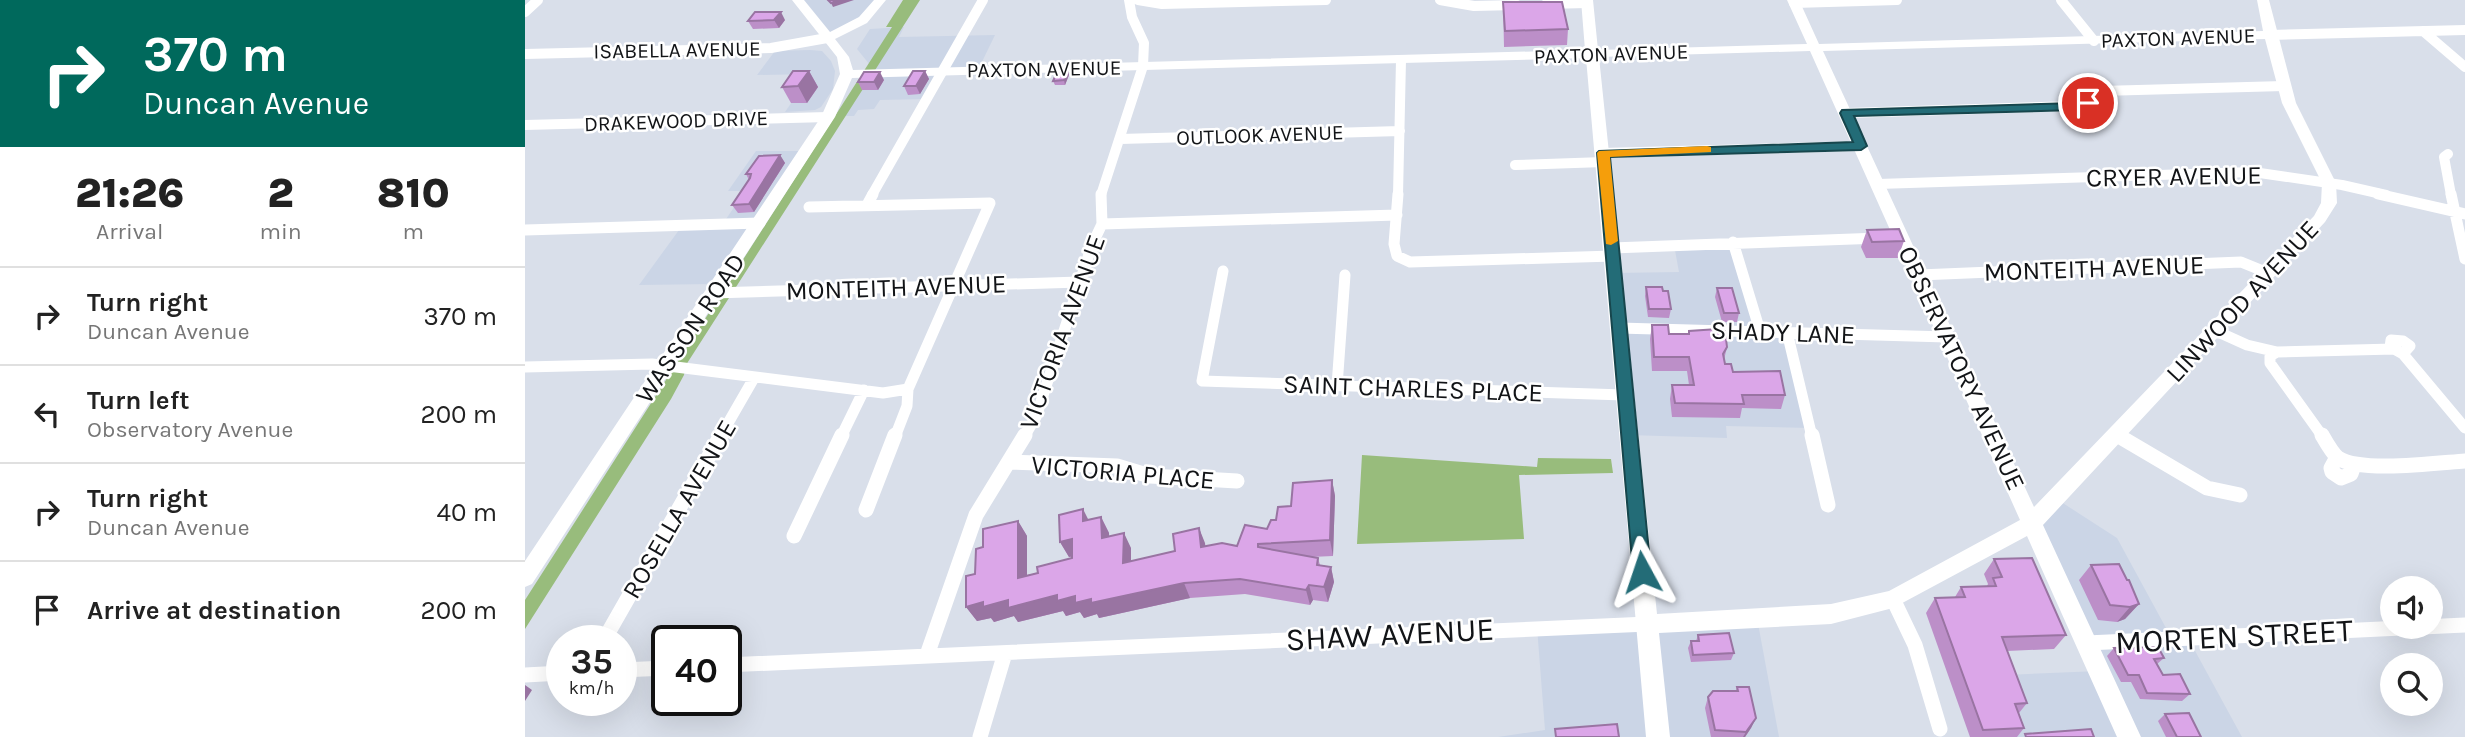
<!DOCTYPE html>
<style>
:root{--surface:#fff;--page:#f2f2f2;--text:#222;--muted:#767676;--line:#e0e0e0}
body{margin:0;font-family:Karla,sans-serif;background:var(--page);color:var(--text);height:100vh;display:flex;flex-direction:column;font-size:26px;white-space:nowrap}
*{box-sizing:border-box;margin:0}
p{font-size:23px;color:var(--muted)}
.icon{flex:none;width:38px;height:38px;fill:none;stroke:currentColor;stroke-width:2;stroke-linecap:round;stroke-linejoin:round}
.map{position:relative;flex:1;overflow:hidden}
.sheet{display:flex;flex-direction:column;background:var(--surface);width:525px}
.sheet>*{flex:none}
.hud{background:#00695c;color:#fff;overflow:hidden}
.controls{position:absolute;left:1855px;top:576px;display:grid;gap:14px}
.controls a{display:grid;place-items:center;width:63px;height:63px;border-radius:50%;background:var(--surface);box-shadow:0 7px 28px #0002;font-size:35px}
.speed{position:absolute;left:21px;top:625px;display:flex;gap:14px;font-size:35px;font-weight:700;text-align:center}
.speed>*{display:grid;place-content:center;width:91px;height:91px;border-radius:50%;background:var(--surface);box-shadow:0 7px 28px #0002;line-height:1}
.speed small{font-size:18px;font-weight:400}
.speed .limit{border:4px solid #111;border-radius:10px;background:#fff;color:#111}
.pin{position:absolute;display:grid;place-items:center;width:60px;height:60px;color:#fff;margin:-30px;border:4px solid #fff;border-radius:50%;box-shadow:0 2px 7px #0007}
.me{position:absolute;width:77px;margin:-38px;rotate:355deg;stroke-linejoin:round;filter:drop-shadow(0 0 5px #0008)}
.turn{display:flex;align-items:center;gap:24px;height:147px;padding:0 28px;font-size:32px}
.turn .icon{width:91px;height:91px;stroke-width:2.5}
.turn b{display:block;font-size:49px;line-height:60px}
.eta{display:flex;justify-content:space-evenly;align-items:center;height:119px;text-align:center}
.eta b{font-size:42px;font-weight:800;line-height:49px}
ul{padding:0;list-style:none}
li{display:flex;align-items:center;gap:21px;height:98px;padding:0 28px;border-top:2px solid var(--line)}
li div{flex:1}
li b{display:block;font-size:26px}
li em{font-style:normal}
main{display:flex;flex:1;min-height:0}
.map>svg:first-child{display:block}
.built{fill:#cbd5e6}
.green{fill:#98bc7c}
.lines{fill:none;stroke-linecap:round;stroke-linejoin:round}
.street-far2{stroke:#fff;stroke-width:10}
.street-far1{stroke:#fff;stroke-width:11}
.street{stroke:#fff;stroke-width:15}
.secondary{fill:#fff;fill-rule:evenodd}
.wall{fill:#bc8fc8}
.shaded-wall{fill:#9974a2}
.building{fill:#dba6e8;stroke:#9974a2;stroke-width:2}
.route{fill:#236c77;stroke:#17464d;stroke-width:2}
.slow{fill:#f59e0b}
.labels{text-anchor:middle;stroke-width:5;stroke-linejoin:round;paint-order:stroke}
.far-street-label{font-size:21px;fill:#121417;stroke:#fff}
.street-label{font-size:26px;fill:#121417;stroke:#fff}
.near-street-label{font-size:32px;fill:#121417;stroke:#fff}
</style>
<main>
<section class="sheet">
<div class="hud">
<div class="turn"><svg class="icon" aria-label="right" viewBox="0 0 24 24"><path d="M7 20v-9h11M14 6l5 5-5 5"/></svg><div><b>370 m</b>Duncan Avenue</div></div>
</div>
<div class="eta">
<div><b>21:26</b><p>Arrival</p></div>
<div><b>2</b><p>min</p></div>
<div><b>810</b><p>m</p></div>
</div>
<ul>
<li><svg class="icon" aria-label="right" viewBox="0 0 24 24"><path d="M7 20v-9h11M14 6l5 5-5 5"/></svg><div><b>Turn right</b><p>Duncan Avenue</p></div><em>370 m</em></li>
<li><svg class="icon" aria-label="left" viewBox="0 0 24 24"><path d="M17 20v-9H6M10 6l-5 5 5 5"/></svg><div><b>Turn left</b><p>Observatory Avenue</p></div><em>200 m</em></li>
<li><svg class="icon" aria-label="right" viewBox="0 0 24 24"><path d="M7 20v-9h11M14 6l5 5-5 5"/></svg><div><b>Turn right</b><p>Duncan Avenue</p></div><em>40 m</em></li>
<li><svg class="icon" aria-label="arrive" viewBox="0 0 24 24"><path d="M6 21V4h12l-3 4 3 4H6"/></svg><div><b>Arrive at destination</b></div><em>200 m</em></li>
</ul>
</section>
<div class="map">
<svg width="1940" height="737" viewBox="0 0 1940 737">
<rect width="100%" height="100%" fill="#d9dfea"/>
<!-- built -->
<path class="built" d="M 273,0 L 355,0 L 348,10 L 302,38 Z
M 379,27 L 374,37 L 470,35 L 453,70 L 417,72 L 402,99 L 355,100 L 349,109 L 333,110 L 329,116 L 313,116 L 345,65 L 332,49 L 345,29 Z
M 285,50 L 297,51 L 306,61 L 310,71 L 308,89 L 296,107 L 290,110 L 260,112 L 286,74 L 232,75 L 250,51 Z
M 231,151 L 276,151 L 188,284 L 114,285 L 154,230 L 195,228 L 220,191 L 203,191 Z
M 1208,242 L 1235,331 L 1262,332 L 1285,428 L 1201,426 L 1202,438 L 1104,435 L 1089,273 L 1154,272 L 1149,245 Z
M 1530,498 L 1592,538 L 1647,639 L 1663,638 L 1717,737 L 1489,737 L 1498,722 L 1480,675 L 1574,671 L 1507,523 Z
M 1232,618 L 1254,737 L 973,737 L 1020,730 L 1012,627 Z"/>
<!-- green -->
<path class="green" d="M 378,0 L 395,0 L 161,365 L 159,375 L 146,399 L 0,629 L 0,600 L 367,27 L 361,27 Z
M 837,455 L 1012,467 L 1013,458 L 1086,459 L 1088,473 L 994,475 L 999,539 L 832,544 Z"/>
<g class="lines">
<!-- street-far2 -->
<path class="street-far2" d="M 613,0 L 637,4 L 801,0
M 915,0 L 949,6 L 992,5
M 1536,0 L 1569,41
M 1269,3 L 1372,0
M 1021,4 L 1062,3
M 0,12 L 13,0
M 1898,31 L 1940,67
M 1745,35 L 1940,30
M 0,54 L 246,48 L 302,38
M 1322,113 L 1552,106 L 1563,103 L 1569,94 L 1576,91 L 1759,86
M 0,125 L 303,117
M 595,139 L 875,131
M 1078,153 L 1336,146
M 1923,154 L 1919,157 L 1926,195
M 990,165 L 1079,162
M 1353,184 L 1728,172 L 1817,185 L 1861,195
M 347,195 L 458,0
M 576,195 L 618,66 L 619,43 L 607,17 L 604,0
M 873,195 L 876,60"/>
<!-- street-far1 -->
<path class="street-far1" d="M 873,194 L 869,244 L 872,256 L 885,262 L 1088,256
M 1853,194 L 1940,214
M 1926,194 L 1940,259
M 342,205 L 348,194
M 284,207 L 465,203 L 383,389 L 382,406 L 370,437
M 577,224 L 872,215
M 0,230 L 235,223
M 1208,242 L 1235,331
M 1087,248 L 1355,238
M 698,271 L 677,381 L 1099,395
M 1394,275 L 1716,262 L 1743,273
M 188,293 L 555,282
M 1094,328 L 1422,337
M 1691,331 L 1722,345 L 1752,352
M 1262,332 L 1287,437
M 1865,348 L 1866,340 L 1878,341 L 1885,346 L 1878,354
M 0,367 L 127,364 L 358,393 L 383,389
M 812,386 L 820,275
M 1590,434 L 1595,437
M 195,437 L 229,378
M 316,437 L 339,390
M 499,437 L 511,417 L 567,245 L 577,224 L 576,194
M 1798,437 L 1745,363 L 1745,356 L 1752,352 L 1869,349 L 1878,354 L 1940,428"/>
<!-- street -->
<path class="street" d="M 1287,435 L 1303,505
M 1592,435 L 1682,488 L 1715,495
M 1797,435 C 1801,442 1807,453 1813,458 C 1835,473 1912,463 1940,461
M 1812,457 L 1806,468 L 1807,472 L 1816,478 L 1826,474 L 1829,465
M 484,462 L 592,466 L 625,476 L 712,481
M 341,510 L 370,435
M 269,536 L 317,435
M 1368,599 L 1390,645 L 1415,729
M 79,640 L 196,435
M 1562,643 L 1940,625
M 402,655 L 451,515 L 500,435
M 201,665 L 1123,624
M 96,670 L 142,668
M 0,675 L 37,673
M 455,737 L 480,653"/>
<!-- secondary -->
<path class="secondary" d="M 267,0 L 279,0 L 305,32 L 334,17 L 349,0 L 361,0 L 342,23 L 310,39 L 324,57 L 328,70 L 1060,50 L 1056,0 L 1068,0 L 1073,50 L 1282,44 L 1262,0 L 1274,0 L 1294,44 L 1738,31 L 1732,0 L 1744,0 L 1771,103 L 1811,183 L 1812,203 L 1800,222 L 1518,525 L 1616,737 L 1592,737 L 1502,536 L 1368,608 L 1306,624 L 1134,633 L 1145,737 L 1121,737 L 1061,58 L 327,78 L 310,117 L 7,584 L 0,587 L 0,561 L 296,117 L 315,74 L 312,57 ZM 1740,39 L 1757,103 L 1797,183 L 1796,203 L 1789,216 L 1509,507 L 1298,51 ZM 1285,51 L 1495,520 L 1364,591 L 1306,604 L 1132,614 L 1074,57 Z"/>
</g>
<!-- wall -->
<path class="wall" d="M 978,2 L 1043,29 L 1042,45 L 979,47 Z
M 260,20 L 254,28 L 228,29 L 223,21 Z
M 284,71 L 293,87 L 282,103 L 266,103 L 257,87 Z
M 400,71 L 404,79 L 395,94 L 383,95 L 379,86 Z
M 543,71 L 544,75 L 540,85 L 530,85 L 528,81 Z
M 359,80 L 353,90 L 337,90 L 333,82 Z
M 255,155 L 260,163 L 229,212 L 213,213 L 207,205 L 224,180 L 221,174 Z
M 1342,230 L 1379,241 L 1373,258 L 1341,258 L 1336,247 Z
M 1121,287 L 1138,291 L 1146,309 L 1144,318 L 1123,317 L 1120,296 Z
M 1192,288 L 1214,313 L 1212,322 L 1197,322 L 1190,297 Z
M 1127,325 L 1144,334 L 1163,334 L 1164,331 L 1202,347 L 1199,360 L 1200,364 L 1208,372 L 1260,395 L 1256,409 L 1217,408 L 1215,418 L 1147,417 L 1145,399 L 1147,385 L 1164,385 L 1162,371 L 1127,371 L 1125,339 Z
M 807,480 L 810,496 L 808,556 L 786,557 L 793,558 L 795,565 L 806,567 L 809,582 L 803,602 L 788,600 L 785,605 L 720,594 L 665,598 L 574,618 L 572,614 L 559,618 L 555,612 L 541,616 L 538,611 L 493,622 L 489,616 L 469,622 L 466,618 L 452,621 L 441,607 L 458,547 L 493,521 L 502,536 L 502,575 L 513,573 L 547,558 L 547,557 L 544,557 L 535,542 L 564,520 L 576,517 L 584,533 L 584,537 L 606,548 L 606,561 L 650,551 L 674,528 L 680,546 L 712,546 L 742,529 L 766,506 Z
M 1469,559 L 1541,635 L 1529,649 L 1482,651 L 1502,703 L 1494,713 L 1499,728 L 1492,737 L 1445,737 L 1401,613 L 1410,598 L 1430,597 L 1436,587 L 1462,586 L 1463,584 L 1459,574 Z
M 1566,565 L 1614,604 L 1600,619 L 1592,622 L 1573,620 L 1554,580 Z
M 1173,635 L 1209,653 L 1206,660 L 1166,662 L 1163,648 L 1166,641 L 1171,641 Z
M 1589,648 L 1639,658 L 1632,664 L 1638,675 L 1665,694 L 1657,701 L 1615,699 L 1606,682 L 1596,682 L 1582,656 Z
M 1212,687 L 1231,718 L 1226,728 L 1220,737 L 1186,737 L 1180,708 L 1183,697 L 1211,691 Z
M 1640,714 L 1676,737 L 1641,737 L 1633,721 Z"/>
<!-- shaded-wall -->
<path class="shaded-wall" d="M 314,0 L 329,0 L 308,7 L 306,3 Z
M 256,12 L 260,20 L 254,28 L 249,20 Z
M 284,71 L 293,87 L 282,103 L 273,86 Z
M 400,71 L 404,79 L 395,94 L 391,86 Z
M 543,71 L 544,75 L 540,85 L 539,80 Z
M 355,72 L 359,80 L 353,90 L 349,82 Z
M 255,155 L 260,163 L 229,212 L 224,204 Z
M 807,480 L 810,496 L 808,556 L 805,540 Z
M 558,509 L 566,525 L 558,521 Z
M 576,517 L 584,533 L 585,554 L 577,538 Z
M 493,521 L 502,536 L 502,593 L 493,578 Z
M 674,528 L 680,543 L 682,562 L 676,547 Z
M 599,533 L 606,548 L 606,578 L 598,563 Z
M 547,539 L 556,554 L 544,557 L 535,542 Z
M 806,567 L 809,582 L 803,602 L 799,587 Z
M 659,583 L 665,598 L 574,618 L 572,614 L 559,618 L 555,612 L 541,616 L 538,611 L 493,622 L 489,616 L 469,622 L 466,618 L 452,621 L 441,607 L 458,602 L 532,595 L 566,599 Z
M 784,585 L 788,600 L 785,605 L 781,590 Z
M 1614,604 L 1600,619 L 1592,622 L 1605,607 Z
M 0,685 L 7,690 L 0,701 Z
M 1231,718 L 1226,728 L 1220,737 L 1218,737 L 1221,732 Z"/>
<!-- building -->
<path class="building" d="M 303,0 L 314,0 L 306,3 Z
M 978,2 L 1037,2 L 1043,29 L 980,31 Z
M 230,12 L 256,12 L 249,20 L 223,21 Z
M 268,71 L 284,71 L 273,86 L 257,87 Z
M 388,71 L 400,71 L 391,86 L 379,86 Z
M 543,71 L 539,80 L 528,81 L 532,72 Z
M 339,72 L 355,72 L 349,82 L 333,82 Z
M 255,155 L 224,204 L 207,205 L 225,178 L 226,174 L 221,174 L 234,156 Z
M 1374,229 L 1379,241 L 1347,242 L 1342,230 Z
M 1121,287 L 1137,287 L 1138,291 L 1143,291 L 1146,309 L 1124,309 Z
M 1192,288 L 1207,288 L 1214,313 L 1199,313 Z
M 1127,325 L 1143,325 L 1144,334 L 1164,334 L 1164,331 L 1193,329 L 1200,331 L 1202,347 L 1198,354 L 1200,364 L 1206,364 L 1208,372 L 1255,371 L 1260,395 L 1217,395 L 1219,404 L 1150,403 L 1147,385 L 1169,385 L 1164,357 L 1129,357 Z
M 807,480 L 805,540 L 733,544 L 733,547 L 793,558 L 792,565 L 806,567 L 799,587 L 784,585 L 781,590 L 715,579 L 659,583 L 566,603 L 566,599 L 550,603 L 550,596 L 532,601 L 532,595 L 483,608 L 483,600 L 458,607 L 458,602 L 441,607 L 441,576 L 450,574 L 451,549 L 458,547 L 458,529 L 493,521 L 493,578 L 513,573 L 512,567 L 547,558 L 547,539 L 535,542 L 534,515 L 558,509 L 558,521 L 576,517 L 577,538 L 599,533 L 598,563 L 650,551 L 648,534 L 674,528 L 676,547 L 697,543 L 712,546 L 720,525 L 742,529 L 746,520 L 751,520 L 753,507 L 766,506 L 768,483 Z
M 1507,558 L 1541,635 L 1477,637 L 1502,703 L 1490,704 L 1499,728 L 1458,730 L 1410,598 L 1440,597 L 1436,587 L 1471,586 L 1468,578 L 1477,577 L 1469,559 Z
M 1594,564 L 1602,580 L 1604,580 L 1614,604 L 1605,607 L 1585,605 L 1566,565 Z
M 1204,633 L 1209,653 L 1168,655 L 1166,641 L 1174,641 L 1173,635 Z
M 1633,647 L 1639,658 L 1629,659 L 1638,675 L 1655,674 L 1665,694 L 1622,693 L 1614,675 L 1603,675 L 1589,648 Z
M 1212,687 L 1224,687 L 1231,718 L 1221,732 L 1190,730 L 1183,697 L 1188,691 L 1213,691 Z
M 1664,713 L 1676,737 L 1652,737 L 1640,714 Z
M 1092,724 L 1094,737 L 1031,737 L 1030,729 Z
M 1566,729 L 1569,737 L 1501,737 L 1500,734 Z"/>
<!-- route -->
<path class="route" d="M 1563,100 L 1567,101 L 1567,106 L 1552,110 L 1329,116 L 1342,146 L 1336,150 L 1085,157 L 1126,572 L 1124,577 L 1117,580 L 1110,577 L 1108,572 L 1072,153 L 1074,151 L 1328,142 L 1315,113 L 1317,110 L 1552,103 Z"/>
<!-- slow -->
<path class="slow" d="M 1182,146 L 1186,147 L 1186,152 L 1085,157 L 1093,241 L 1086,245 L 1081,244 L 1072,153 L 1074,151 Z"/>
<g class="labels">
<!-- far-street labels -->
<g class="far-street-label">
<text transform="translate(1653 38) rotate(-2)" y="7">PAXTON AVENUE</text>
<text transform="translate(152 50) rotate(-1)" y="7">ISABELLA AVENUE</text>
<text transform="translate(1086 54) rotate(-2)" y="7">PAXTON AVENUE</text>
<text transform="translate(519 69) rotate(-1)" y="7">PAXTON AVENUE</text>
<text transform="translate(151 121) rotate(-2)" y="7">DRAKEWOOD DRIVE</text>
<text transform="translate(735 135) rotate(-2)" y="7">OUTLOOK AVENUE</text>
</g>
<!-- street labels -->
<g class="street-label">
<text transform="translate(1649 176) rotate(-1)" y="9">CRYER AVENUE</text>
<text transform="translate(1569 268) rotate(-2)" y="9">MONTEITH AVENUE</text>
<text transform="translate(371 287) rotate(-2)" y="9">MONTEITH AVENUE</text>
<text transform="translate(1717 301) rotate(-47)" y="9">LINWOOD AVENUE</text>
<text transform="translate(165 328) rotate(-56)" y="9">WASSON ROAD</text>
<text transform="translate(537 332) rotate(-70)" y="9">VICTORIA AVENUE</text>
<text transform="translate(1258 332) rotate(2)" y="9">SHADY LANE</text>
<text transform="translate(1437 368) rotate(65)" y="9">OBSERVATORY AVENUE</text>
<text transform="translate(888 388) rotate(2)" y="9">SAINT CHARLES PLACE</text>
<text transform="translate(598 472) rotate(5)" y="9">VICTORIA PLACE</text>
<text transform="translate(154 509) rotate(-60)" y="9">ROSELLA AVENUE</text>
</g>
<!-- near-street labels -->
<g class="near-street-label">
<text transform="translate(865 634) rotate(-3)" y="11">SHAW AVENUE</text>
<text transform="translate(1709 636) rotate(-3)" y="11">MORTEN STREET</text>
</g>
</g>
</svg>
<div class="controls">
<a><svg class="icon" aria-label="sound" viewBox="0 0 24 24"><path d="M4 9h4l5-4v14l-5-4H4zM17 9q2 3 0 6"/></svg></a>
<a><svg class="icon" aria-label="search" viewBox="0 0 24 24"><circle cx="10" cy="10" r="6"/><path d="M15 15l6 6"/></svg></a>
</div>
<div class="speed"><div>35<small>km/h</small></div><div class="limit">40</div></div>
<div class="pin" style="left:1563px;top:103px;background:#d93025"><svg class="icon" aria-label="arrive" viewBox="0 0 24 24"><path d="M6 21V4h12l-3 4 3 4H6"/></svg></div>
<svg class="me" style="left:1117px;top:572px" viewBox="-20 -20 40 40"><path d="M0-17L14 15 0 8-14 15z" fill="#236c77" stroke="#fff" stroke-width="4"/></svg>
</div>
</main>
